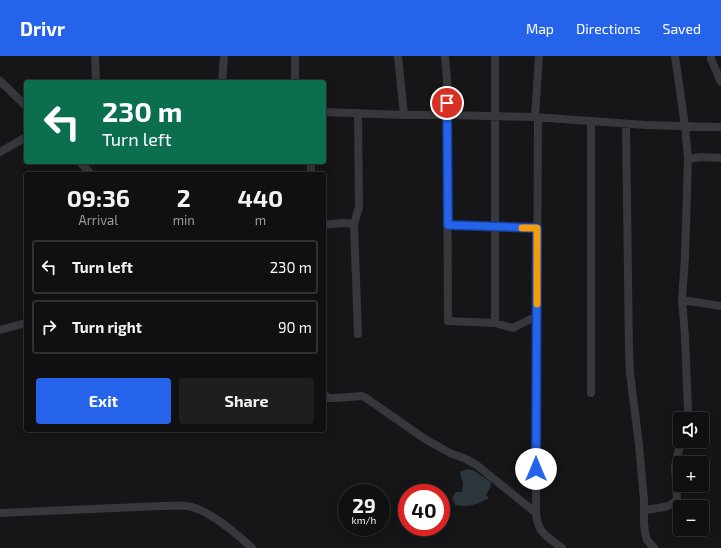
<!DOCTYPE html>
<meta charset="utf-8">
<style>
:root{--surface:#101012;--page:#1e1e20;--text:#f1f3f6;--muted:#9c9d9f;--line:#303032;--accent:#2563eb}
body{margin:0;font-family:"Exo 2",sans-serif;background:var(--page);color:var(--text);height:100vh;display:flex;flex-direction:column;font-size:15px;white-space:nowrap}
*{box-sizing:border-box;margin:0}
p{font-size:13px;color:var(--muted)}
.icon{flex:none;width:22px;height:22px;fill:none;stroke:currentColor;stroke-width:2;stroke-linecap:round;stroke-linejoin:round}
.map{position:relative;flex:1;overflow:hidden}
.side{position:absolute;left:24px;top:116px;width:302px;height:260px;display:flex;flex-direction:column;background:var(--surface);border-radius:4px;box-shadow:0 2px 10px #0003,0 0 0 1px var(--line)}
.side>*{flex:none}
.top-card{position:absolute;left:24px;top:24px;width:302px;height:84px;border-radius:4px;box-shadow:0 2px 10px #0003,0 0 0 1px var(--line);background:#0b6e4f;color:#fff;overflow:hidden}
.controls{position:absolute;left:673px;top:356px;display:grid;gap:8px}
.controls a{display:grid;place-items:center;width:36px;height:36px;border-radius:4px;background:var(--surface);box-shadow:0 2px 10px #0003,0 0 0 1px var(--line);font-size:20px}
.speed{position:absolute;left:338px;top:428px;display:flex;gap:8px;font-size:20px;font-weight:700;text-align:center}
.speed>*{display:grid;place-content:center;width:52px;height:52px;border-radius:50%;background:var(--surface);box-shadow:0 2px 10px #0003,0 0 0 1px var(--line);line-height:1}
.speed small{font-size:10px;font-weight:400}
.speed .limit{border:6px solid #d22;background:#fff;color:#111}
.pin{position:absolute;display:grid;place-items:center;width:34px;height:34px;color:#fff;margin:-17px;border:2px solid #fff;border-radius:50%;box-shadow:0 1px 4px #0007}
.me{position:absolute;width:44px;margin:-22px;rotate:0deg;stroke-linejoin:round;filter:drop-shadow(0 0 3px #0008)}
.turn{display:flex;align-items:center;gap:14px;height:84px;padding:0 12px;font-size:18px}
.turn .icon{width:52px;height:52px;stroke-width:2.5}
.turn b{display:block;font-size:28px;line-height:34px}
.eta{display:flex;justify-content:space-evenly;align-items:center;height:68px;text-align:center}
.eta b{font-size:24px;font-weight:700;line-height:28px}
.action{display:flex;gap:8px;margin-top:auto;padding:8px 12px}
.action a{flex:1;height:46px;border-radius:4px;background:var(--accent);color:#fff;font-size:16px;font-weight:700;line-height:46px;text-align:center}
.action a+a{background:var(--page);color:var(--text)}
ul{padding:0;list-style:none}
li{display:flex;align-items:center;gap:12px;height:54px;margin:0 8px 6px;padding:0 4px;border:2px solid var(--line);border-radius:4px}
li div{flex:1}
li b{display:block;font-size:15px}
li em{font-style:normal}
header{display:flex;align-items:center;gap:24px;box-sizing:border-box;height:56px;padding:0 20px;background:var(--accent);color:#fff}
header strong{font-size:19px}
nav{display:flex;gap:22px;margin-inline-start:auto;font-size:14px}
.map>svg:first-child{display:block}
.water{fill:#2c353c}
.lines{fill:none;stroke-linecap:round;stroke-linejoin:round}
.minor{stroke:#37383d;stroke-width:8}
.route-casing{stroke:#184099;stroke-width:10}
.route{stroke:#2563eb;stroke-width:7}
.slow{stroke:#f59e0b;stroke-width:7}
</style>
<header>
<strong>Drivr</strong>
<nav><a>Map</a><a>Directions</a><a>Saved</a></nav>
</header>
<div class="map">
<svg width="721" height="492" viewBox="0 0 721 492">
<rect width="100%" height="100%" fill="#161618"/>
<!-- water -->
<path class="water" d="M 467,413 L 473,414 L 491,426 L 490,432 L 486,439 L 489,442 C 479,448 467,452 455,449 L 452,442 L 456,436 L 462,436 L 463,428 L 460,416 Z"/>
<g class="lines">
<!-- minor -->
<path class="minor" d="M 95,0 L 96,26
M 295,0 L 295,26
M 398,0 L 404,59
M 445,0 L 447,24 L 447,59 L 448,265 L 495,267
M 495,0 L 495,267 L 513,272 L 531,263 L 537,263
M 675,0 L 685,70 L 688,103 L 685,201 L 682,244 L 685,280 L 688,355 L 684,363
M 711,0 L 711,3 L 721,26
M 0,25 L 26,50
M 222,26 L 224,0
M 324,56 L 404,59 L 447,59 L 535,61 L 646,69 L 721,71
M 535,61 L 539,0
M 538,62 L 536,457 C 538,478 547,480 562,492
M 626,68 L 629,295 L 630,317 L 639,389 L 644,444 L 644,467 L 645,476 L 647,484 L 654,492
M 0,96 L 26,81
M 688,103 L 701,101 L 721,102
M 80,106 L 91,118
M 311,118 L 311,106
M 354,168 L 358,278
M 324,169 L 343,167 L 354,168 L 359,151 L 358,57
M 448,169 L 537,172
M 682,244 L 721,250
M 0,274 L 26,267
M 591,337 L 591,65
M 324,339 L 329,342 L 334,342 L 362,340 L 366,342 L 425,383 L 450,397 L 466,403 L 478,410 L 536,457
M 644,454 C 654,452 671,453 677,443 L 675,410 L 681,385
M 0,457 L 161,450 C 169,450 179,449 187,450 C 208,453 237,478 252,492"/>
</g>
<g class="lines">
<defs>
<path id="route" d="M 447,47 L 448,169 L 537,172 L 536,413"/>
</defs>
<!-- route casing -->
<use href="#route" class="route-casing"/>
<!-- route -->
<use href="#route" class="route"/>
<!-- slow -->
<path class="slow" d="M 522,172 L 537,172 L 537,248"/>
</g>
</svg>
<div class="controls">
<a><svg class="icon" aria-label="sound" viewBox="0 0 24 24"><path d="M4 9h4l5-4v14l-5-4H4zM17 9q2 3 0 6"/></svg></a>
<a>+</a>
<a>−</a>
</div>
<div class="speed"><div>29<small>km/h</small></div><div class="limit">40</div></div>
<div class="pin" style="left:447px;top:47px;background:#d93025"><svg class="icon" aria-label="arrive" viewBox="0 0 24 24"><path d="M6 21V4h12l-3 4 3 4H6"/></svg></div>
<svg class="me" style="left:536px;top:413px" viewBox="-20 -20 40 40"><circle r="19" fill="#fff"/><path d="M0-13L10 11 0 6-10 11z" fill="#2563eb"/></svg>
<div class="top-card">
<div class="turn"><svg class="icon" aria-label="left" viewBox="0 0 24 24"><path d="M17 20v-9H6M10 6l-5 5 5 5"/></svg><div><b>230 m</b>Turn left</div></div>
</div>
<section class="side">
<div class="eta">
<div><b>09:36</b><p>Arrival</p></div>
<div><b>2</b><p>min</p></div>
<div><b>440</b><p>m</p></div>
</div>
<ul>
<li><svg class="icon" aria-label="left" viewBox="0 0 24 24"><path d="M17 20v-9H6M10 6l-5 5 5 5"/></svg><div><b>Turn left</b></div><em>230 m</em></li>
<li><svg class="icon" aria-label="right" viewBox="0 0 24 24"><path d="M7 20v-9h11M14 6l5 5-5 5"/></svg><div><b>Turn right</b></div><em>90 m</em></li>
</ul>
<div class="action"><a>Exit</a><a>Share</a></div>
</section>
</div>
